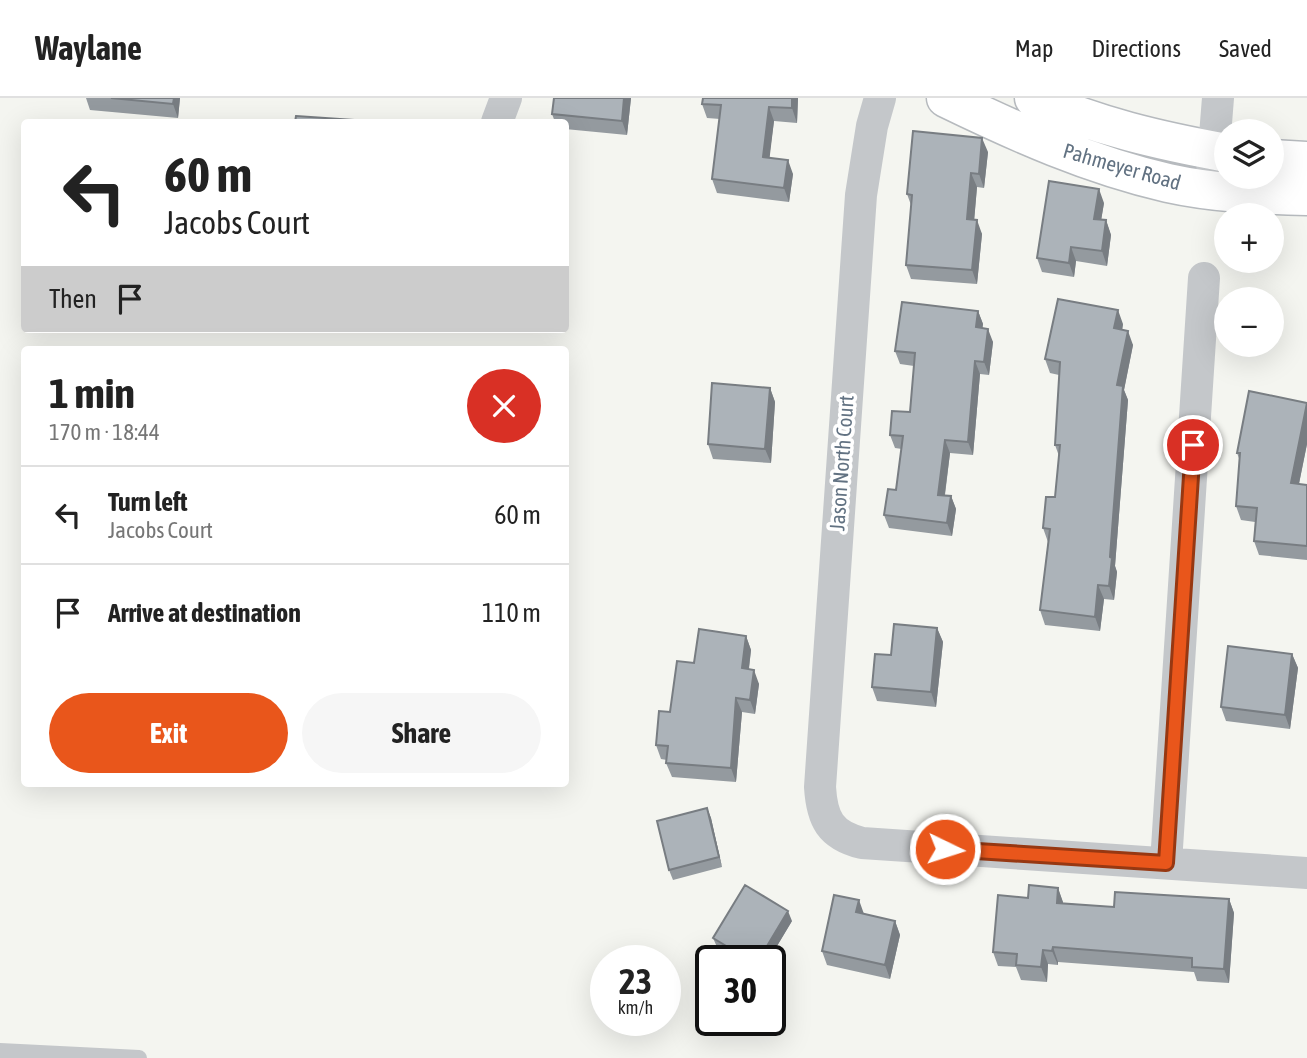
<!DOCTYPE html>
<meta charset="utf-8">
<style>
:root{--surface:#fff;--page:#f6f6f6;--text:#222;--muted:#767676;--line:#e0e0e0;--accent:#e9561b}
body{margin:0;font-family:"Asap Condensed",sans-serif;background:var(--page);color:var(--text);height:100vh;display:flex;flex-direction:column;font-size:26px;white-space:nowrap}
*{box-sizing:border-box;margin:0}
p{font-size:23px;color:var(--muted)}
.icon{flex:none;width:38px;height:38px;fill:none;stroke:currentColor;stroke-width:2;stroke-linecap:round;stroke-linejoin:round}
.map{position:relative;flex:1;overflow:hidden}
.sheet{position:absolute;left:21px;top:248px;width:548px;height:441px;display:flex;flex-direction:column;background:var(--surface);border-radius:7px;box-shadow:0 7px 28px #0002}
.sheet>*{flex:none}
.banner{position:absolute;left:21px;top:21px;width:548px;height:214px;border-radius:7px;box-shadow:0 7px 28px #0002;background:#fff;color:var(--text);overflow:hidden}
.buttons{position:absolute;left:1214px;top:21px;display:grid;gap:14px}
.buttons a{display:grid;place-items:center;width:70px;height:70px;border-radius:50%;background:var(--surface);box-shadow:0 7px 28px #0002;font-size:35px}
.speed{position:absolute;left:590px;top:847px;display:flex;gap:14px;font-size:35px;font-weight:700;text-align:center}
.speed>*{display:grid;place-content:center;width:91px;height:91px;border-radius:50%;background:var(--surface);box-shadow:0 7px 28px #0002;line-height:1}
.speed small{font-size:18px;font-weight:400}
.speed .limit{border:4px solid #111;border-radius:10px;background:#fff;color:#111}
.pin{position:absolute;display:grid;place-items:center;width:60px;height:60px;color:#fff;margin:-30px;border:4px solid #fff;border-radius:50%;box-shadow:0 2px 7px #0007}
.me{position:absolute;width:77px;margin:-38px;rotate:94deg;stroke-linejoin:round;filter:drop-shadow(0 0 5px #0008)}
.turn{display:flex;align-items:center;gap:24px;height:147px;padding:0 28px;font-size:32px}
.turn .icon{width:91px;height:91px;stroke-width:2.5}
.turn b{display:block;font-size:49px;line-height:60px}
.then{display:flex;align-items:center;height:66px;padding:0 28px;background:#0003;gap:14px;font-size:26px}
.round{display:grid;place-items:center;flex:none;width:74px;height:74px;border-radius:37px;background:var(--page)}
.overview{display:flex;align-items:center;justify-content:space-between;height:119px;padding:0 28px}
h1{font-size:42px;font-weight:700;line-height:52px}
.button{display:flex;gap:14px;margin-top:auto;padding:14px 28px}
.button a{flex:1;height:80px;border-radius:42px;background:var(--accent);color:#fff;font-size:28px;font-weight:700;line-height:80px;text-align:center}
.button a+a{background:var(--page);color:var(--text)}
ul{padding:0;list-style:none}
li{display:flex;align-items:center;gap:21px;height:98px;padding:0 28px;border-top:2px solid var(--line)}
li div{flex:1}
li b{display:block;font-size:26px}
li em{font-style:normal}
header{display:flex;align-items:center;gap:42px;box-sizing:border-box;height:98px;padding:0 35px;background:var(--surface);border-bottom:2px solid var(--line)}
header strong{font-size:33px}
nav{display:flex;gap:38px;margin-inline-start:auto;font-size:24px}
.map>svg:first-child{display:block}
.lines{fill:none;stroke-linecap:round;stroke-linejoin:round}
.secondary-casing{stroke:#b6babe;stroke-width:41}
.lane{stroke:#c4c7ca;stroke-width:16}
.street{stroke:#c4c7ca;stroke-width:32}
.secondary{stroke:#fff;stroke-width:38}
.wall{fill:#949a9f}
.shaded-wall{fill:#787d82}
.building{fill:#acb3b9;stroke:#787d82;stroke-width:2}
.route-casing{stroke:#973812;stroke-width:18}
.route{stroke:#e9561b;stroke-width:12}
.labels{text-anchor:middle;stroke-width:7;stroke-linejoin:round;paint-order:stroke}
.street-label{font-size:21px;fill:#627282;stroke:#fff}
</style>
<header>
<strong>Waylane</strong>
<nav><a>Map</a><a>Directions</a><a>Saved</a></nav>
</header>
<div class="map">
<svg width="1307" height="960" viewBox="0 0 1307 960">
<rect width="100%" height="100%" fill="#f4f5f0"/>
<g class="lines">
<defs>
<path id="secondary" d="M 946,0 C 1018,35 1090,67 1168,85 C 1213,95 1261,97 1307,98
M 1034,0 C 1095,28 1161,43 1227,55
M 1272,61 L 1307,63"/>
</defs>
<!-- secondary casing -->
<use href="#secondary" class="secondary-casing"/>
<!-- lane -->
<path class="lane" d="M 0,953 L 139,960"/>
<!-- street -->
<path class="street" d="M 880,0 L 872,28 L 861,97 L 820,689 C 822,721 830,737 862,745 L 1307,775
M 497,24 L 506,0
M 1212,75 L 1218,0
M 1166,765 L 1204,180"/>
<!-- secondary -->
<use href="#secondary" class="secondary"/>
</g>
<!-- wall -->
<path class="wall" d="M 86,0 L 180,0 L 178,20 L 90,12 Z
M 554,0 L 631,0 L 627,37 L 565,31 L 565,24 L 555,24 L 552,16 Z
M 798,0 L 797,25 L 774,23 L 769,60 L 793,76 L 789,104 L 717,95 L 712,81 L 720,21 L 707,20 L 702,6 Z
M 988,54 L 984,90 L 977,89 L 974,122 L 982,136 L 977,186 L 911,181 L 906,167 L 911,107 L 907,96 Z
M 1104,105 L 1101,122 L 1106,122 L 1111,137 L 1107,168 L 1076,163 L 1074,179 L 1042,174 L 1037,160 Z
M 978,213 L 983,226 L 982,230 L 993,244 L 989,277 L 980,276 L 973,357 L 950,355 L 945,397 L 951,398 L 956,411 L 952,438 L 889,430 L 884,417 L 896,392 L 902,351 L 895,350 L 890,337 L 910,314 L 914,268 L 900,266 L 895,253 Z
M 1123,226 L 1122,232 L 1133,247 L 1124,292 L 1128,302 L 1115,468 L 1117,474 L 1114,502 L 1104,501 L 1100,533 L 1045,527 L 1040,512 L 1048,444 L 1043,430 L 1055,399 L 1059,358 L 1055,347 L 1059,277 L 1050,275 L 1045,261 Z
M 770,290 L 775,304 L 771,365 L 713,361 L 708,346 Z
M 1307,305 L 1307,346 L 1299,386 L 1307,387 L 1307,462 L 1259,457 L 1254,443 L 1255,424 L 1241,422 L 1236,408 L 1240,363 L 1237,355 Z
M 937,530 L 943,544 L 936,609 L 877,603 L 872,589 L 891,557 Z
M 746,538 L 751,552 L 749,571 L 759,586 L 755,616 L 742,614 L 736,684 L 672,679 L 666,665 L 667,662 L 661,661 L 656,647 L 670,614 Z
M 1292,556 L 1298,570 L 1290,631 L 1226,623 L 1221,609 Z
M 707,710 L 711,720 L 722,769 L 673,782 L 669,772 Z
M 1058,790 L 1063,805 L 1114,809 L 1229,801 L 1234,815 L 1229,885 L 1197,883 L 1194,874 L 1058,864 L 1058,867 L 1048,866 L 1047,884 L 1021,882 L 1016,869 L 998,868 L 993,854 L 1028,800 Z
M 864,816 L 895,823 L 900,837 L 890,881 L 827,867 L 822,853 Z
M 792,823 L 768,863 L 738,863 L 717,849 L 713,840 Z"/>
<!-- shaded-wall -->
<path class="shaded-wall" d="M 174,0 L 180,0 L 178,20 L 173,6 Z
M 624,0 L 631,0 L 627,37 L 622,23 Z
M 792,0 L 798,0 L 797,25 L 792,10 Z
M 769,9 L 774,23 L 768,73 L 763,59 Z
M 982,40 L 988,54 L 984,90 L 979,76 Z
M 788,62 L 793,76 L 789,104 L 784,90 Z
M 971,75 L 977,89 L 973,136 L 967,121 Z
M 1099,91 L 1104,105 L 1099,135 L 1094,121 Z
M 977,122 L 982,136 L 977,186 L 972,172 Z
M 1106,122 L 1111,137 L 1107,168 L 1102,153 Z
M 1071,149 L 1076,163 L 1074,179 L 1069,165 Z
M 1118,212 L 1123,226 L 1120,245 L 1114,230 Z
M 978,213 L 983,226 L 981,243 L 976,229 Z
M 988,231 L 993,244 L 989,277 L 984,264 Z
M 1128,233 L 1133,247 L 1124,292 L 1128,302 L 1115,468 L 1117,474 L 1114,502 L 1109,488 L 1117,287 Z
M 975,263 L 980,276 L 973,357 L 968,344 Z
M 770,290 L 775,304 L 771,365 L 765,351 Z
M 1307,306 L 1307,346 L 1296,400 L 1291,385 Z
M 945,342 L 950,355 L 943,410 L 938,397 Z
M 951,398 L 956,411 L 952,438 L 947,425 Z
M 1098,487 L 1104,501 L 1100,533 L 1095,519 Z
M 937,530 L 943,544 L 936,609 L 931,594 Z
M 746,538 L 751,552 L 747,585 L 742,570 Z
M 1292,556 L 1298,570 L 1290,631 L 1285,617 Z
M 754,572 L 759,586 L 755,616 L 750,602 Z
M 736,600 L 742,614 L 736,684 L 731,670 Z
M 707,710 L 711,720 L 722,769 L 719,759 Z
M 1058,790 L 1063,804 L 1062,819 L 1057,805 Z
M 1229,801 L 1234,815 L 1229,885 L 1224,871 Z
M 859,802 L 864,816 L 856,814 Z
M 788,813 L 792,823 L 768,863 L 758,863 Z
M 895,823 L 900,837 L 890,881 L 885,867 Z
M 1053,849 L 1058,864 L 1058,867 L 1052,853 Z
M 1043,852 L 1048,866 L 1047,884 L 1041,869 Z"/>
<!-- building -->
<path class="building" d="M 111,0 L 174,0 L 173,6 Z
M 554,0 L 624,0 L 622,23 L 552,16 Z
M 703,0 L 792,0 L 792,10 L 769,9 L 763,59 L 788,62 L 784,90 L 712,81 L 721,7 L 702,6 Z
M 296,18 L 368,23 L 368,24 L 295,24 Z
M 913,33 L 982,40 L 979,76 L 971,75 L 967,121 L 977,122 L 972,172 L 906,167 L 912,97 L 907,96 Z
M 1049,83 L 1099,91 L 1094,121 L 1106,122 L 1102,153 L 1071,149 L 1069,165 L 1037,160 Z
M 1058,201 L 1118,212 L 1114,230 L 1128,233 L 1117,287 L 1123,288 L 1110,459 L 1112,460 L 1109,488 L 1098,487 L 1095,519 L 1040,512 L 1050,431 L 1043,430 L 1046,399 L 1055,399 L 1060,347 L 1055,347 L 1060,264 L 1045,261 Z
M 902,204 L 978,213 L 976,229 L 988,231 L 984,264 L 975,263 L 968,344 L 945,342 L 938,397 L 951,398 L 947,425 L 884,417 L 888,391 L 896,392 L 903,338 L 890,337 L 892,313 L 910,314 L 915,255 L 895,253 Z
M 712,285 L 770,290 L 765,351 L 708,346 Z
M 1249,293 L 1307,305 L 1291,385 L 1307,387 L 1307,448 L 1254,443 L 1257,410 L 1236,408 L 1240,355 L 1237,355 Z
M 894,526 L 937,530 L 931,594 L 872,589 L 875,556 L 891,557 Z
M 699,531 L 746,538 L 742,570 L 754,572 L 750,602 L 736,600 L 731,670 L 666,665 L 668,648 L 656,647 L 659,613 L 670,614 L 677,563 L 694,565 Z
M 1228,548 L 1292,556 L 1285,617 L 1221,609 Z
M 707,710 L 719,759 L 669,772 L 657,723 Z
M 745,787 L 788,813 L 758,863 L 751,863 L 713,840 Z
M 1029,787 L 1058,790 L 1057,805 L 1114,809 L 1115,794 L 1229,801 L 1224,871 L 1192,869 L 1192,860 L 1053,849 L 1052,853 L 1043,852 L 1041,869 L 1016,867 L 1017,856 L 993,854 L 998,797 L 1028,800 Z
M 834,797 L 859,802 L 856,814 L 895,823 L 885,867 L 822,853 Z"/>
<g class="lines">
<defs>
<path id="route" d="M 945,751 L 1166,765 L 1193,347"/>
</defs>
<!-- route casing -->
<use href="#route" class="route-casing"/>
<!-- route -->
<use href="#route" class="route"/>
</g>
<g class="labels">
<!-- street labels -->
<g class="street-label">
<text transform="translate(1122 69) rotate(16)" y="7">Pahmeyer Road</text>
<text transform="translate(842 365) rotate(-86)" y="7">Jason North Court</text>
</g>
</g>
</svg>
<div class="buttons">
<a><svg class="icon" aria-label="layers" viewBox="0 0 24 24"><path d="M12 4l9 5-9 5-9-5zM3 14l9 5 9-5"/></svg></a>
<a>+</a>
<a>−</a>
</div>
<div class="speed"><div>23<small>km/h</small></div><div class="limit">30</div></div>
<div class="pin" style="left:1193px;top:347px;background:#d93025"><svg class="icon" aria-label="arrive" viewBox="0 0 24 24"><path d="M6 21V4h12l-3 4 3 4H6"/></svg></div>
<svg class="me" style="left:945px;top:751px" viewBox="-20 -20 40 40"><circle r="17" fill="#e9561b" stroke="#fff" stroke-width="3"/><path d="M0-11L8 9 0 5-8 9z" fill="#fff"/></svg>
<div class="banner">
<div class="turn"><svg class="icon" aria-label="left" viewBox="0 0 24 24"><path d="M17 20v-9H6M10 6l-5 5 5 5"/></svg><div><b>60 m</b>Jacobs Court</div></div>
<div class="then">Then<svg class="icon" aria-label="arrive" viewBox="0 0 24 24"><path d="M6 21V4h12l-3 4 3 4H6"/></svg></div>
</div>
<section class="sheet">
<div class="overview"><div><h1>1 min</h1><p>170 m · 18:44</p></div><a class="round" style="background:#d93025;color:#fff"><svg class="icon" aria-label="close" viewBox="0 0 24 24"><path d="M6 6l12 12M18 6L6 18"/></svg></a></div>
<ul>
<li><svg class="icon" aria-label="left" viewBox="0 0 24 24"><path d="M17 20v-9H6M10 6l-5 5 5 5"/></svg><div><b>Turn left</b><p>Jacobs Court</p></div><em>60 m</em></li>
<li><svg class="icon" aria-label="arrive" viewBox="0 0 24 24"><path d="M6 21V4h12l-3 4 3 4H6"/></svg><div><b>Arrive at destination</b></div><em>110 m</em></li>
</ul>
<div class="button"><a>Exit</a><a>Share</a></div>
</section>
</div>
